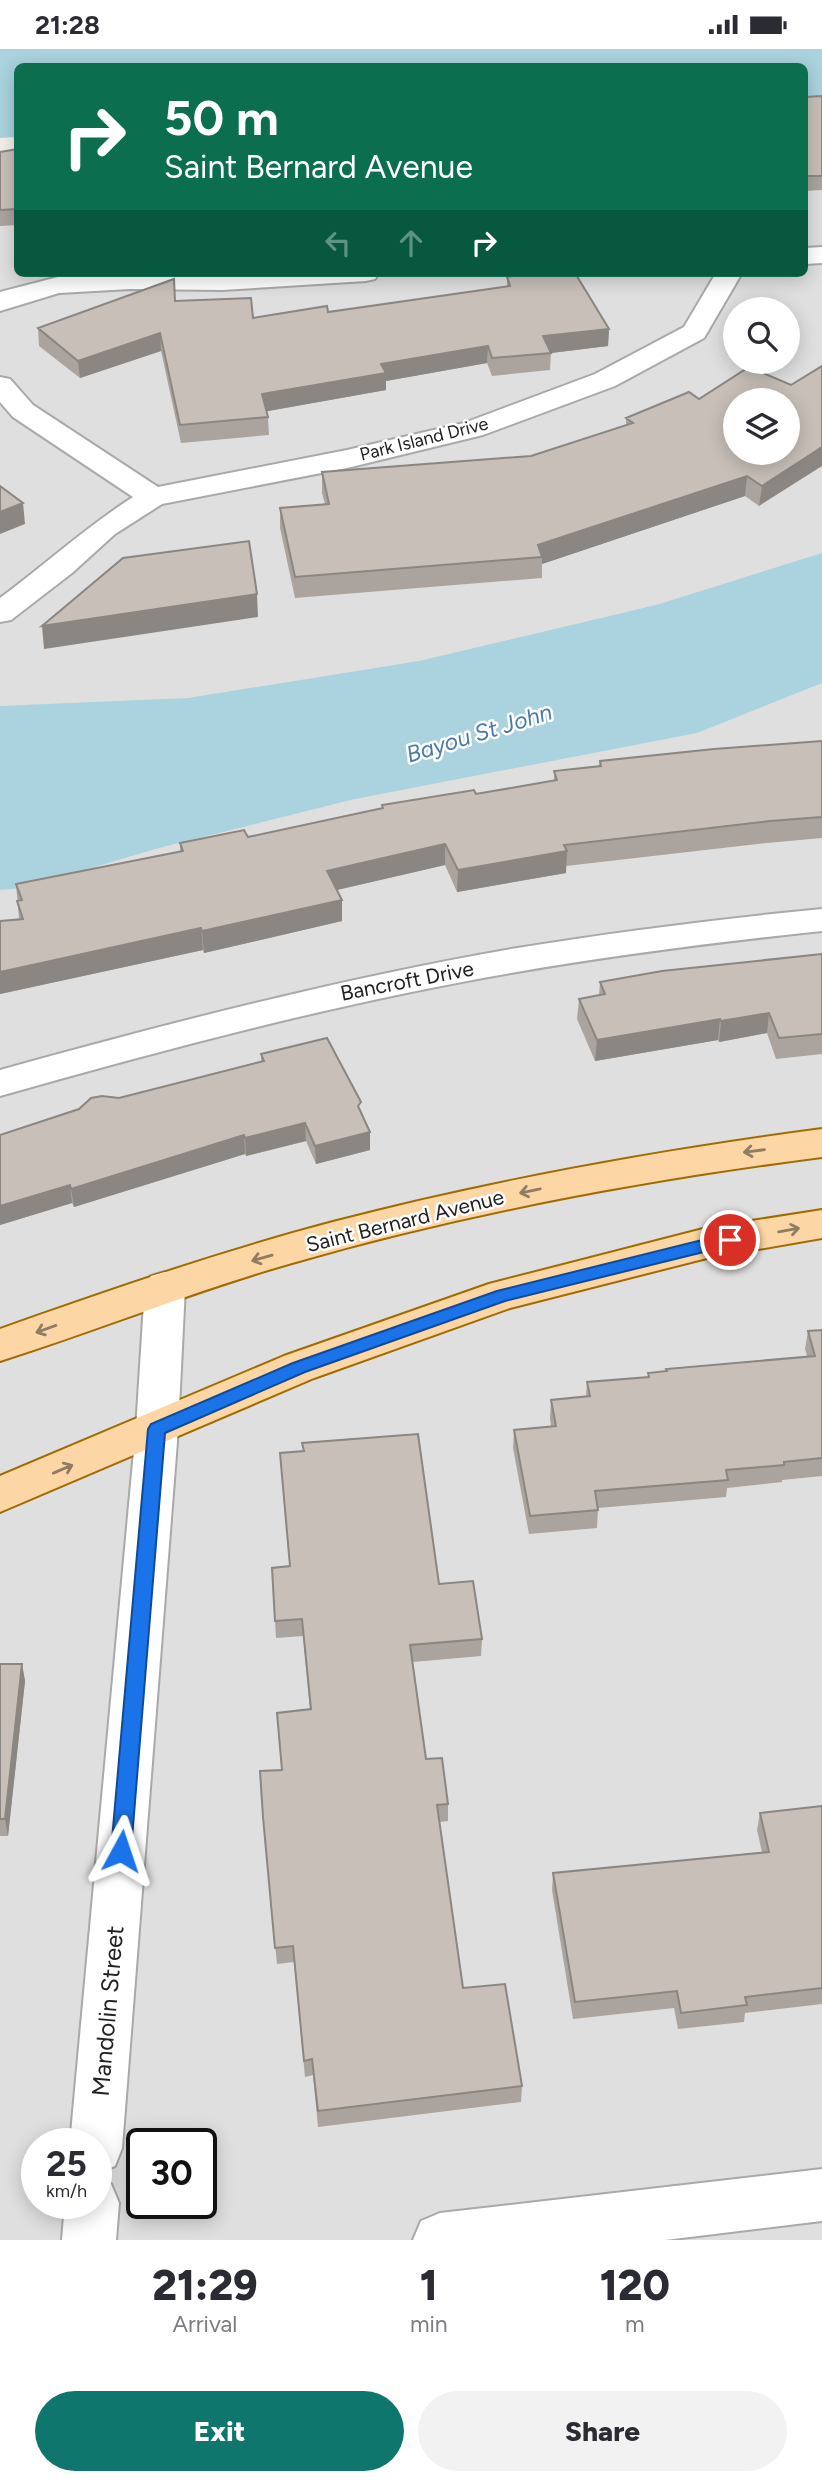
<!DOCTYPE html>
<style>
:root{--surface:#fff;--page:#f2f2f3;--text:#2b2b33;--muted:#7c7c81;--accent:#0f766e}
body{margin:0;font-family:Figtree,sans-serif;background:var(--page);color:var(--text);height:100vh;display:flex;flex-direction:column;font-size:26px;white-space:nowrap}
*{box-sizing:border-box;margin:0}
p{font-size:23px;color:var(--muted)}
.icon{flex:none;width:38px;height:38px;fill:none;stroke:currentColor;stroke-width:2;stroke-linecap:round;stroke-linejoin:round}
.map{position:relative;height:2191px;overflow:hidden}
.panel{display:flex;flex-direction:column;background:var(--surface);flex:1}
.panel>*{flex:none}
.hud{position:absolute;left:14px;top:14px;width:794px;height:214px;border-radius:10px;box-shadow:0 4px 18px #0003;background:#0b6e4f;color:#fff;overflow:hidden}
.controls{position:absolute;left:723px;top:248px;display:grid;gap:14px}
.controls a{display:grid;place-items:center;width:77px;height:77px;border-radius:50%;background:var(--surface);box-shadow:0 4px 18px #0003;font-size:35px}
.speed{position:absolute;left:21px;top:2079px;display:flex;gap:14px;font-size:35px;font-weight:700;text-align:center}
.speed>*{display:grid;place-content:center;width:91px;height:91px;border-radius:50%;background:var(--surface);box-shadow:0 4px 18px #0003;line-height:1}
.speed small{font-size:18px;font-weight:400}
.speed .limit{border:4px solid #111;border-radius:10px;background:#fff;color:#111}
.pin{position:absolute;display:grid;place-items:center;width:60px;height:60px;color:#fff;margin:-30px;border:4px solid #fff;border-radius:50%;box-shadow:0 2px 7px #0007}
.me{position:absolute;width:77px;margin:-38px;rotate:5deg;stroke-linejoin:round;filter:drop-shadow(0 0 5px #0008)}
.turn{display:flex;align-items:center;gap:24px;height:147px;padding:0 35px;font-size:32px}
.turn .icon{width:91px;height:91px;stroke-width:2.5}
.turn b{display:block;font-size:49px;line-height:60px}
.lanes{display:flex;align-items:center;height:66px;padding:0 35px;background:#0003;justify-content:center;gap:35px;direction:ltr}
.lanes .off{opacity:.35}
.eta{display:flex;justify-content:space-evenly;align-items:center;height:119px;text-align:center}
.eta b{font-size:42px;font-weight:800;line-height:49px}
.action{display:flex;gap:14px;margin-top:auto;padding:14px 35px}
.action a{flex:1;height:80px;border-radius:42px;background:var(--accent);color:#fff;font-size:28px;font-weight:800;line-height:80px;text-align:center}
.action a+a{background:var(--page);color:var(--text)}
.status{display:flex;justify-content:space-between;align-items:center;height:49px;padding:0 35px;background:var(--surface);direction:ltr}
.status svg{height:19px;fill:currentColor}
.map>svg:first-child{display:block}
.residential{fill:#e0dfdf;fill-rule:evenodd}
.water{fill:#aad3df}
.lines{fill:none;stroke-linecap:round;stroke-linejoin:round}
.minor-casing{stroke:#a9a9a9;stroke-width:4}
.major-casing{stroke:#a06b00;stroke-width:4}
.minor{fill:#fff;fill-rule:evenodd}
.major{fill:#fcd6a4;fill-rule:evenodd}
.wall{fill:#aba49e}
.shaded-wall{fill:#8b8681}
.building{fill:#c7bfb8;stroke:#8b8681;stroke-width:2;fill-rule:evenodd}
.oneway{stroke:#8f7c63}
.route{fill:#1a73e8;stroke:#114b97;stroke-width:2}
.labels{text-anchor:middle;stroke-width:5;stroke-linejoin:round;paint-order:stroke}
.far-street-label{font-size:18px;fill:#222;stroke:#fff}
.street-label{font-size:21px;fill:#222;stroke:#fff}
.water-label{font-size:23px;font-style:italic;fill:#4a7aab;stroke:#fff}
.near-street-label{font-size:24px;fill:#222;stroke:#fff}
</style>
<div class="status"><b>21:28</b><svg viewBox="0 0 49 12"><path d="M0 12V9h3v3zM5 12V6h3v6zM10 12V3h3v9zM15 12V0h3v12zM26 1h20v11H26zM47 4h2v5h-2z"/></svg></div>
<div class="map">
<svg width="822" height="2191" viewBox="0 0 822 2191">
<rect width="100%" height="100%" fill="#f2efe9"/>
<!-- residential -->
<path class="residential" d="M 822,60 L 822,2191 L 0,2191 L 0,104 L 17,103 L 18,224 L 805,224 L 805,61 ZM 735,261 L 788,261 L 788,313 L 735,313 ZM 735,352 L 788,352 L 788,404 L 735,404 ZM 37,2095 L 96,2095 L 96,2154 L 37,2154 ZM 142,2095 L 201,2095 L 201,2154 L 142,2154 Z"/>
<!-- water -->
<path class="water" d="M 0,0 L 822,0 L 822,63 L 805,64 L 805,18 L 18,18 L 17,88 L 0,89 Z
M 822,504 L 822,634 L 697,684 L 355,750 L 159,799 L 23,839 L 0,841 L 0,657 L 188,649 L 419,612 L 656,556 Z"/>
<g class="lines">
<defs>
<path id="minor" d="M 822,198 L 822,214 L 805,215 L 805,199 Z
M 130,224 L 379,224 L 375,230 L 366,232 L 222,241 L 130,240 L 59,244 L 0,262 L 0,243 L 58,228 Z
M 716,224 L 742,224 L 704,289 L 615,337 L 483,386 L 347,419 L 162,455 L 115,485 L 72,524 L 11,571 L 0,573 L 0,549 C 45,516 86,478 133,448 L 13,368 L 0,353 L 0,328 L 10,330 L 33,356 L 158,438 L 347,401 L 464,374 L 595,325 L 684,278 Z
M 822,860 L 822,882 C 718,893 614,906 511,924 C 338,954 169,999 0,1047 L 0,1021 C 169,974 339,930 511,900 C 615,883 718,870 822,860 Z
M 165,1223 L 179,1227 L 185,1238 L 178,1380 L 122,2099 L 115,2117 L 96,2124 L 96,2095 L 70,2095 L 136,1380 L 145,1238 L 151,1227 Z
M 822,2120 L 822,2172 L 665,2191 L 413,2191 L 421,2172 L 440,2164 Z
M 96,2129 L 111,2135 L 119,2154 L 116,2191 L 62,2191 L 65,2154 L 96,2154 Z"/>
<path id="major" d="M 822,1080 L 822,1108 C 643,1131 465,1164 292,1214 C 193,1242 98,1281 0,1312 L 0,1280 C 110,1241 220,1203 333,1173 C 494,1131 657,1102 822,1080 Z
M 822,1161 L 822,1189 L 707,1209 L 510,1259 L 314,1329 L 0,1463 L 0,1427 L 284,1307 L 489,1235 L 707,1179 Z"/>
</defs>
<!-- minor casing -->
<use href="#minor" class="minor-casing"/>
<!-- major casing -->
<use href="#major" class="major-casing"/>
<!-- minor -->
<use href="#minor" class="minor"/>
<!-- major -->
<use href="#major" class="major"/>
</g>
<!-- wall -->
<path class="wall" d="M 822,47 L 822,141 L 805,142 L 805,48 Z
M 18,100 L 18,176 L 0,177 L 0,103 Z
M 507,228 L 609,280 L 608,297 L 551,304 L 550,321 L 492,327 L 487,314 L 386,332 L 386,341 L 267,362 L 268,368 L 269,386 L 181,394 L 161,302 L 80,329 L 39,297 L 38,279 L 175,252 L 253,269 L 328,263 L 507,238 Z
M 791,336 L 759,457 L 745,447 L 542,515 L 542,529 L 295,549 L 280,479 L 280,459 L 325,455 L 322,444 L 322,423 L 531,407 L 626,376 L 626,369 L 699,350 Z
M 822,692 L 822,789 L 767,794 L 566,817 L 566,824 L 457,843 L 445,816 L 337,841 L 342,851 L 342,872 L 204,904 L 203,901 L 0,945 L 0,872 L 19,870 L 16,835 L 180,802 L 180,794 L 248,788 L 382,760 L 382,756 L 476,745 L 554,731 L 554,722 L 599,717 L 600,712 Z
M 822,905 L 822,1005 L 776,1010 L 767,984 L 719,993 L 718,991 L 595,1012 L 577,970 L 579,950 L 599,947 L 600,933 Z
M 261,1005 L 361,1063 L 370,1083 L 370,1101 L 316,1115 L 306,1092 L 246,1107 L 245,1105 L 74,1158 L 72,1154 L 0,1176 L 0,1086 L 119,1049 L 261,1012 Z
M 822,1281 L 822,1427 L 782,1431 L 782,1433 L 727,1439 L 726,1448 L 598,1459 L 597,1479 L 529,1485 L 513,1399 L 514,1381 L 551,1377 L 550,1369 L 551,1351 L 586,1347 L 587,1333 L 648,1328 L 648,1324 L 666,1322 L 666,1320 L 807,1307 L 805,1300 L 808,1282 Z
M 302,1394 L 439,1535 L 482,1590 L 481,1607 L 413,1613 L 426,1710 L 448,1755 L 448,1772 L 439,1773 L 463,1939 L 522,2037 L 521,2053 L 318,2078 L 313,2026 L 305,2028 L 294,1913 L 277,1915 L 264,1785 L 281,1721 L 310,1661 L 303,1587 L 276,1589 L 272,1519 L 290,1517 L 280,1404 L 303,1402 Z
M 0,1615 L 22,1615 L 25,1632 L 8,1787 L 0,1787 Z
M 822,1757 L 822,1955 L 745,1964 L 744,1973 L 678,1980 L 674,1959 L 573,1970 L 552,1841 L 553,1824 L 762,1803 L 757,1781 L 760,1764 Z"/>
<!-- shaded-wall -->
<path class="shaded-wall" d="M 609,280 L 608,297 L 543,305 L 543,287 Z
M 160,284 L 161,302 L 80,329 L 78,312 Z
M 488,297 L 487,314 L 386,332 L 386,341 L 263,363 L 262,345 L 381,315 Z
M 822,398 L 822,417 L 759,457 L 762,437 Z
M 747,427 L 745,447 L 542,515 L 542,508 L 538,496 Z
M 23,454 L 25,475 L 0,485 L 0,463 Z
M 257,545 L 258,568 L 44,600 L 42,577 Z
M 445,795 L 445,816 L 328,843 L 327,822 Z
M 567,802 L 566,824 L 457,843 L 458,821 Z
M 342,851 L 342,872 L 204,904 L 202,882 Z
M 201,879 L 203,901 L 0,945 L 0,923 Z
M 769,964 L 767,984 L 719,993 L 721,972 Z
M 720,970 L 718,991 L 595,1012 L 597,991 Z
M 305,1074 L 306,1092 L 246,1107 L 245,1089 Z
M 370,1083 L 370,1101 L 316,1115 L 315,1097 Z
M 244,1086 L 245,1105 L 74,1158 L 71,1140 Z
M 70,1136 L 72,1154 L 0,1176 L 0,1157 Z
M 22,1615 L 25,1632 L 8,1787 L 5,1770 Z"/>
<!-- building -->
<path class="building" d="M 822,47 L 822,127 L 805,127 L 805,48 Z
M 18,100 L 18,160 L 0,161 L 0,103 Z
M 534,224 L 575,224 L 609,280 L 543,287 L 551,304 L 492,309 L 488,297 L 381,315 L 386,324 L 262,345 L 268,368 L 180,376 L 160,284 L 78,312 L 38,279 L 174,230 L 175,252 L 251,249 L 253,269 L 327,257 L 328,263 L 510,237 L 507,228 Z
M 822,317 L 822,398 L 762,437 L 747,427 L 538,496 L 542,508 L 295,528 L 280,459 L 329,455 L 322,423 L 531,407 L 633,374 L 626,369 L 689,343 L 699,350 L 749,318 L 791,336 ZM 735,352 L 788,352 L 788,404 L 735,404 Z
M 0,437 L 23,454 L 0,463 Z
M 249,492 L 257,545 L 42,577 L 123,509 Z
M 822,692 L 822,768 L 770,772 L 564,796 L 567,802 L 458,821 L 445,795 L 327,822 L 342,851 L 202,882 L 201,879 L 0,923 L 0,872 L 23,870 L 17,852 L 22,851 L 16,835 L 183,802 L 180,794 L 244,781 L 248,788 L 383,759 L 382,756 L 474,741 L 476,745 L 557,731 L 554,722 L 601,717 L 600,712 L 714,700 Z
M 822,905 L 822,985 L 779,989 L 769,964 L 721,972 L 720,970 L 597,991 L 579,950 L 605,945 L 600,933 L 662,922 Z
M 327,989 L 361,1053 L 358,1057 L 370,1083 L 315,1097 L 305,1074 L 245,1089 L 244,1086 L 71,1140 L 70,1136 L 0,1157 L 0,1086 L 79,1060 L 91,1049 L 102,1047 L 119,1049 L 264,1012 L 261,1005 Z
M 822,1281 L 822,1409 L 784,1413 L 784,1416 L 726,1421 L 728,1431 L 595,1442 L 598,1461 L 530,1467 L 514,1381 L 556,1377 L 551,1351 L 590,1347 L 587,1333 L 649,1328 L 648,1324 L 667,1322 L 666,1320 L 815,1307 L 808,1282 Z
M 418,1385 L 439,1535 L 473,1532 L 482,1590 L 410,1596 L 426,1710 L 442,1709 L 448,1755 L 437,1756 L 463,1939 L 505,1935 L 522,2037 L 318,2062 L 312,2010 L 304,2012 L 293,1897 L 275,1899 L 263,1768 L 260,1722 L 282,1721 L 277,1664 L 311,1660 L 302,1570 L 275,1572 L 272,1519 L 290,1517 L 280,1404 L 304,1402 L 302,1394 Z
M 0,1615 L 22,1615 L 5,1770 L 0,1770 Z
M 822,1757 L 822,1939 L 745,1948 L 747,1956 L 681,1964 L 677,1942 L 575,1953 L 553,1824 L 769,1803 L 760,1764 Z"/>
<!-- one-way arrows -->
<defs><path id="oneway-shaft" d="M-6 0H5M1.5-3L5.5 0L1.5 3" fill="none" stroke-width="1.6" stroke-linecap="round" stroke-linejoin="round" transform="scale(1.75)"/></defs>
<g class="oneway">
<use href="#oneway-shaft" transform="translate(754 1102) rotate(173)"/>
<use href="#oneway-shaft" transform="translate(530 1142) rotate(168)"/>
<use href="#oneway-shaft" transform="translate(789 1181) rotate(-10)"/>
<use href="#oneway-shaft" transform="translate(262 1209) rotate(164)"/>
<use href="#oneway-shaft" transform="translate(46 1280) rotate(160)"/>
<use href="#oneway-shaft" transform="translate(63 1420) rotate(-23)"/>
</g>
<!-- route -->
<path class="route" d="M 730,1184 L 739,1191 L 736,1195 L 505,1252 L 305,1323 L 165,1384 L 131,1802 L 128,1808 L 121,1811 L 114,1808 L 111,1802 L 148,1380 L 151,1375 L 293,1314 L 497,1242 Z"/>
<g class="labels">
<!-- far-street labels -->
<g class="far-street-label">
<text transform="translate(424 390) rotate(-14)" y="6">Park Island Drive</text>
</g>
<!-- street labels -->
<g class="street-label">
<text transform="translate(407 932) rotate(-11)" y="7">Bancroft Drive</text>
<text transform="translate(405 1172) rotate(-14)" y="7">Saint Bernard Avenue</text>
</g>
<!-- water labels -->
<g class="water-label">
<text transform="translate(479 684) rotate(-17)" y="8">Bayou St John</text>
</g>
<!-- near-street labels -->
<g class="near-street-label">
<text transform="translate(108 1962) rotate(-85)" y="8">Mandolin Street</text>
</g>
</g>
</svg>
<div class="controls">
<a><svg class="icon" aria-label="search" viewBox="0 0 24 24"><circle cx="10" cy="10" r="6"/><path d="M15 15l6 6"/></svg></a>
<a><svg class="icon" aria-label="layers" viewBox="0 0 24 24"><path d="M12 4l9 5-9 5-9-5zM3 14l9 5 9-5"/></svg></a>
</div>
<div class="speed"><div>25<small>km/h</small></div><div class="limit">30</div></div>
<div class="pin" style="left:730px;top:1191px;background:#d93025"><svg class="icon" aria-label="arrive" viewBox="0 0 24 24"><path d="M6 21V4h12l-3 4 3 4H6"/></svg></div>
<svg class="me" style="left:121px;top:1802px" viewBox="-20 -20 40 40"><path d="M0-17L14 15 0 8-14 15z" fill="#1a73e8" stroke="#fff" stroke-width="4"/></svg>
<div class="hud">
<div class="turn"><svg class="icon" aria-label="right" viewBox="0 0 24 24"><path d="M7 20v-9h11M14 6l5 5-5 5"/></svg><div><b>50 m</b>Saint Bernard Avenue</div></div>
<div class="lanes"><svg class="icon off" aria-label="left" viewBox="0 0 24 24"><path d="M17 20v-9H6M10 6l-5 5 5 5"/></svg><svg class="icon off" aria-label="ahead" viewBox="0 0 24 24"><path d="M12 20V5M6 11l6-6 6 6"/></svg><svg class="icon" aria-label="right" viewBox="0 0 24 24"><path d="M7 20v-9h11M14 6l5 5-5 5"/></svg></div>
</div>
</div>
<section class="panel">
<div class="eta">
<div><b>21:29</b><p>Arrival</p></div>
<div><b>1</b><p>min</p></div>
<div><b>120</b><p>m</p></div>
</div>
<div class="action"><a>Exit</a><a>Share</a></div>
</section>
